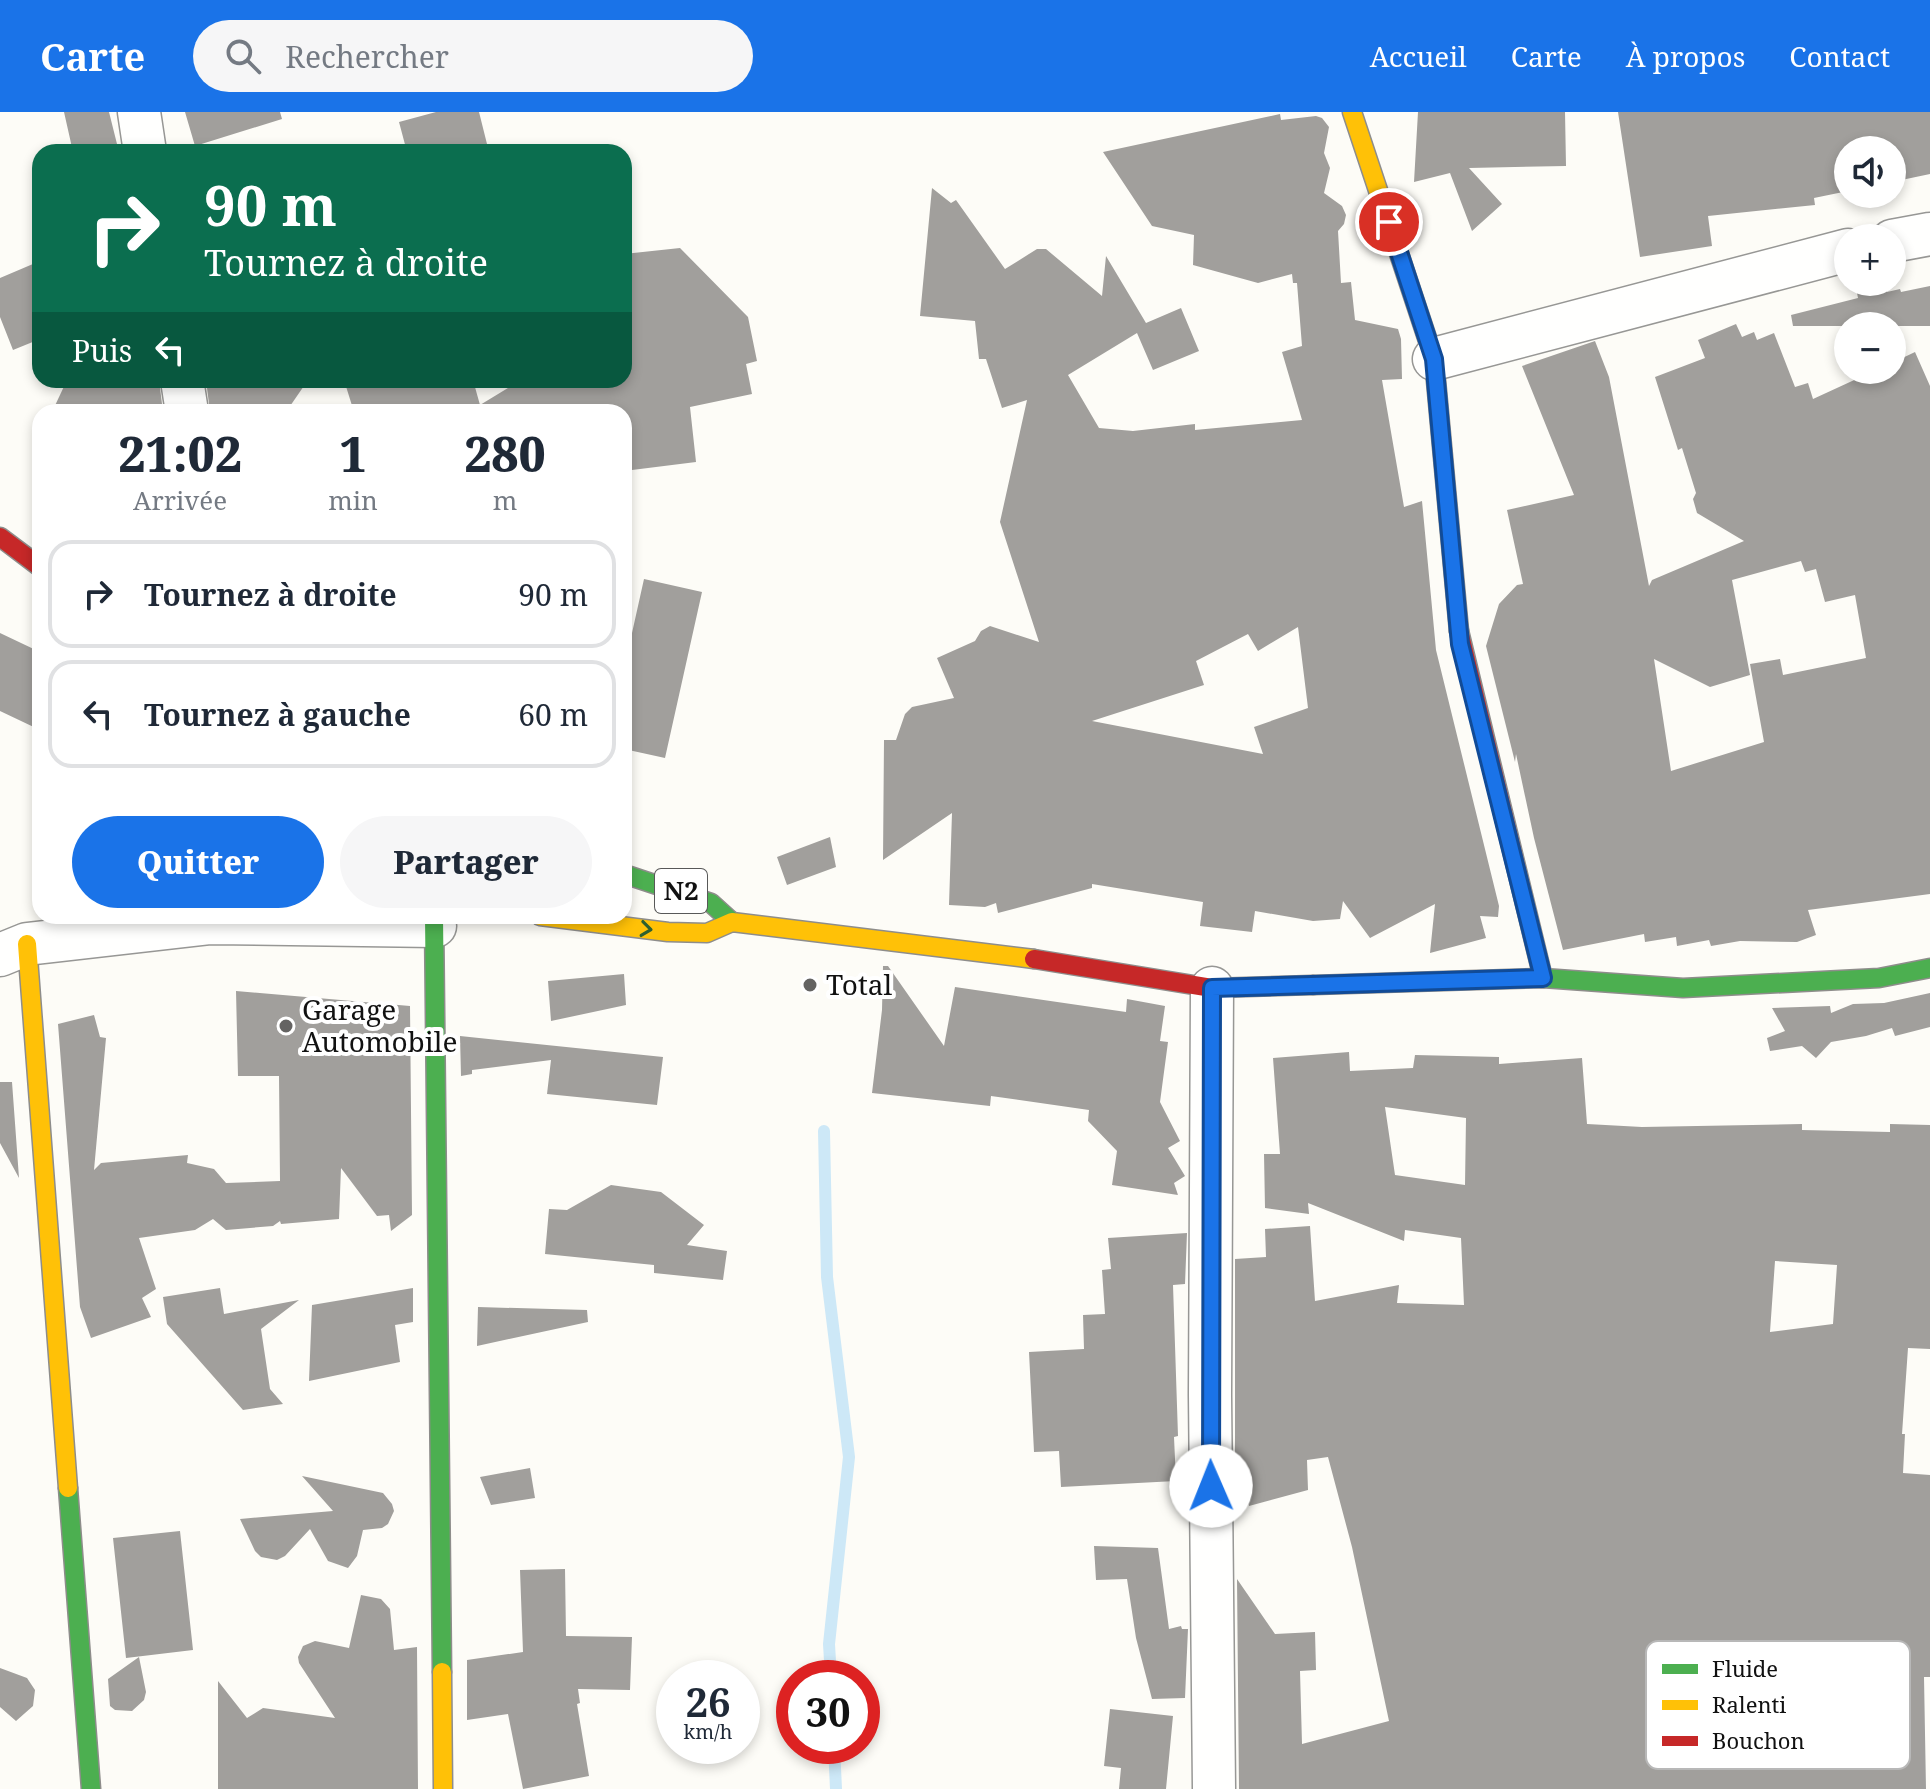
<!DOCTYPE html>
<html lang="fr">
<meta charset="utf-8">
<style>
:root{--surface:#fff;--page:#f6f6f7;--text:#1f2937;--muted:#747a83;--line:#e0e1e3;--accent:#1a73e8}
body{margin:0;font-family:"Noto Serif",serif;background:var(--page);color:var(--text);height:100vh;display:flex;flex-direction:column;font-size:30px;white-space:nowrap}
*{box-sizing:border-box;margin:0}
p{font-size:26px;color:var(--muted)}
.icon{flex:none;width:44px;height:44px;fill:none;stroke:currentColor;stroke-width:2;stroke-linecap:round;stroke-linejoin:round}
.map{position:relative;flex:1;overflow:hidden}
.drawer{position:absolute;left:32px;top:292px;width:600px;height:520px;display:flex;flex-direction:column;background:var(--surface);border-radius:24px;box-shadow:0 4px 12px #0003}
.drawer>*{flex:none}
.hud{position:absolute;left:32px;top:32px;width:600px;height:244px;border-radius:24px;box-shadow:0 4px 12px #0003;background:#0b6e4f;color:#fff;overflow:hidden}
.buttons{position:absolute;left:1834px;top:24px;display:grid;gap:16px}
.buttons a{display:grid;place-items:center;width:72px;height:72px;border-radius:50%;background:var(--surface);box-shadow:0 4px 12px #0003;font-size:40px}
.speed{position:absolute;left:656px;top:1548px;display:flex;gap:16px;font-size:40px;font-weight:700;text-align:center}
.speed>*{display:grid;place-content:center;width:104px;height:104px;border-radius:50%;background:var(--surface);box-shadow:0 4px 12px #0003;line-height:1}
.speed small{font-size:20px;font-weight:400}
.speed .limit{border:12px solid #d22;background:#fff;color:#111}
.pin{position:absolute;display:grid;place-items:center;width:68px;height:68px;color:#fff;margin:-34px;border:4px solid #fff;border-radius:50%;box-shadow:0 2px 8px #0007}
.me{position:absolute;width:88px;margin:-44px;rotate:359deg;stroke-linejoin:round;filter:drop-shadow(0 0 6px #0008)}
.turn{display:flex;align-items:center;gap:28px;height:168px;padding:0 40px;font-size:36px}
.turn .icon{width:104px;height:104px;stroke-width:2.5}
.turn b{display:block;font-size:56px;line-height:68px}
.then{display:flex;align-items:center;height:76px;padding:0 40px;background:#0003;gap:16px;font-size:30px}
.eta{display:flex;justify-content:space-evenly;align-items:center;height:136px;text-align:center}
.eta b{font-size:48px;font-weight:800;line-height:56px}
.button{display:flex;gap:16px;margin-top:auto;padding:16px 40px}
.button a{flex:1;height:92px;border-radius:48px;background:var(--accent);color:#fff;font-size:32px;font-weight:800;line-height:92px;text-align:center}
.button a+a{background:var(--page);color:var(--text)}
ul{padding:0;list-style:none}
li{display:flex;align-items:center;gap:24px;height:108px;margin:0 16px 12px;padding:0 24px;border:4px solid var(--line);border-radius:24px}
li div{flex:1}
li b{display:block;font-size:30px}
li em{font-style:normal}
header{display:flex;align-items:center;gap:48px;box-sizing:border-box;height:112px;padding:0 40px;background:var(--accent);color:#fff}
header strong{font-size:38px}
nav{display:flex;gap:44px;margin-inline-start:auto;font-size:28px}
.search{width:560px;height:72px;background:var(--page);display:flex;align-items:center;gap:20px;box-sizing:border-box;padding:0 28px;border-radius:44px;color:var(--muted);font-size:30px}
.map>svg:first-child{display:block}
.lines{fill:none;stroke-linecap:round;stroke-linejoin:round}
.stream{stroke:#cde8f7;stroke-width:12}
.building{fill:#a19f9c;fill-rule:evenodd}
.street-casing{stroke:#979795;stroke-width:45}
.fast-casing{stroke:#8e8d8b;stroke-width:21}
.slow-casing{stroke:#8e8d8b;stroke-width:21}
.jam-casing{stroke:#8e8d8b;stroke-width:21}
.street{stroke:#fffffe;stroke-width:42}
.fast{stroke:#4caf50;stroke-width:18}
.slow{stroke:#ffc107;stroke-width:18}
.jam{stroke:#c62828;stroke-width:18}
.oneway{stroke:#2e6030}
.route-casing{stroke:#114b97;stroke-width:20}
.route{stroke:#1a73e8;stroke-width:14}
.poi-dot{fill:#646362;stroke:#fff;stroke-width:3}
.labels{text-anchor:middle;stroke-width:8;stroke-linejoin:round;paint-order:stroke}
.shield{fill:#fff;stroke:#585858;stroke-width:2}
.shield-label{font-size:26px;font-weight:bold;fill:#111}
.poi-label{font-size:28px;fill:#111;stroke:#fff;text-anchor:start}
.key{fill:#fff;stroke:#b8b8b8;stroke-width:2}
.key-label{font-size:22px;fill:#111}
</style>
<header>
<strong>Carte</strong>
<div class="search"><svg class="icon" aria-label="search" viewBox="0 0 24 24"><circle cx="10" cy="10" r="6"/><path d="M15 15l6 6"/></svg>Rechercher</div>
<nav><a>Accueil</a><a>Carte</a><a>À propos</a><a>Contact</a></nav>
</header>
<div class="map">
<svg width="1930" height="1677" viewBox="0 0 1930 1677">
<rect width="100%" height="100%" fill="#fdfcf7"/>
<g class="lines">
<!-- stream -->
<path class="stream" d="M 824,1019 L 827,1165 L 849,1345 L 829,1532 L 831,1566
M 834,1634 L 836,1677"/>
</g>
<!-- building -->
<path class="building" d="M 64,0 L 109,0 L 119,40 L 73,40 Z
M 185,0 L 280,0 L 282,7 L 195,34 Z
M 436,0 L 479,0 L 489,40 L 407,40 L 399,10 Z
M 1418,0 L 1565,0 L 1566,54 L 1469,56 L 1502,92 L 1472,119 L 1450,61 L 1414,70 Z
M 1618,0 L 1930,0 L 1930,62 L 1892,70 L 1892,38 L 1848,38 L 1848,79 L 1814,86 L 1815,93 L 1708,104 L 1712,134 L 1640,145 Z
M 1280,2 L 1281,8 L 1316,4 L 1322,6 L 1329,15 L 1324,41 L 1330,56 L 1324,81 L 1342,94 L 1346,103 L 1344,112 L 1338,119 L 1341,171 L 1351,170 L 1355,208 L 1398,217 L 1401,227 L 1402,267 L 1382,268 L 1404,395 L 1422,389 L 1436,538 L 1499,794 L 1498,805 L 1480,804 L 1486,826 L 1430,841 L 1435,792 L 1370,826 L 1343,789 L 1340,807 L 1313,809 L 1255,799 L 1252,820 L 1200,814 L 1203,790 L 1092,772 L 1092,776 L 998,801 L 996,791 L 985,795 L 949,793 L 952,701 L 883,748 L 884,628 L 896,628 L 905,602 L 912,595 L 954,586 L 937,546 L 975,529 L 981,519 L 990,514 L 1039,530 L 1000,410 L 1027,288 L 1002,296 L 986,247 L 979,247 L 975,209 L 920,204 L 932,76 L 951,91 L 956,88 L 1005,157 L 1037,137 L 1046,137 L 1102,184 L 1106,144 L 1146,211 L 1181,196 L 1199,239 L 1153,258 L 1137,221 L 1068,263 L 1099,316 L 1133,319 L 1195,312 L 1195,318 L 1302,308 L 1282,240 L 1302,234 L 1297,171 L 1293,171 L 1292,162 L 1258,171 L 1193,153 L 1194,123 L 1152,114 L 1103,40 ZM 1298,515 L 1308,596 L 1254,615 L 1263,642 L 1092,609 L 1204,573 L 1196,549 L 1248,522 L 1258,539 Z
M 680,136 L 748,205 L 757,249 L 746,252 L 752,282 L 690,295 L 696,350 L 624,359 L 624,300 L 354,300 L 344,268 L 473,268 L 480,293 L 521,268 L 624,268 L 624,142 Z
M 40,149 L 40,227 L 13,238 L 0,205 L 0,166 Z
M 1885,170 L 1887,180 L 1900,177 L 1901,180 L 1930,174 L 1930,214 L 1793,214 L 1791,203 L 1858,186 L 1856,176 Z
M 1736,212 L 1742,225 L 1754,220 L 1757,228 L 1774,221 L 1795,275 L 1808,271 L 1813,287 L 1876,258 L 1892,258 L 1892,251 L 1915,240 L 1930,274 L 1930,782 L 1808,798 L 1816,823 L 1797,830 L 1740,829 L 1711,834 L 1709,828 L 1677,834 L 1676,825 L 1645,830 L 1644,822 L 1563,838 L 1534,726 L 1516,642 L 1515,650 L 1486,534 L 1499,492 L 1517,473 L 1523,472 L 1507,398 L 1574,383 L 1522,254 L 1595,229 L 1609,265 L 1649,474 L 1652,468 L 1744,429 L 1697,401 L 1693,387 L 1696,381 L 1682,336 L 1678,338 L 1655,265 L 1705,246 L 1698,228 ZM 1801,449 L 1805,460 L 1816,457 L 1825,490 L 1855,483 L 1866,546 L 1783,563 L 1780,547 L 1750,552 L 1764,630 L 1671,659 L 1654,547 L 1710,575 L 1750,563 L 1732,468 Z
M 67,268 L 159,268 L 163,300 L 52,300 Z
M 206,268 L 308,268 L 286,300 L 210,300 Z
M 644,467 L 702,480 L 665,646 L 624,637 L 624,557 Z
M 0,521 L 40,540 L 40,618 L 0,599 Z
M 830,725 L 836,755 L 787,773 L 777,745 Z
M 883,854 L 888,854 L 944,934 L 955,875 L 1126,900 L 1127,887 L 1165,894 L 1160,929 L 1168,930 L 1160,990 L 1180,1029 L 1168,1036 L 1185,1064 L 1174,1071 L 1178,1083 L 1112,1073 L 1117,1039 L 1088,1009 L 1089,998 L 991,984 L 990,994 L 872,981 L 882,898 Z
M 624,862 L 626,893 L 551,909 L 548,869 Z
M 236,879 L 410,894 L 412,1103 L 391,1119 L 389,1103 L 377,1104 L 341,1056 L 339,1107 L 281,1112 L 280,1109 L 273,1114 L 226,1118 L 213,1107 L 195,1118 L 139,1126 L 156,1177 L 142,1186 L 151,1205 L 91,1226 L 80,1195 L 58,912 L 94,903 L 100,925 L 106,926 L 94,1058 L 101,1051 L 188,1043 L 187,1051 L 214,1057 L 226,1071 L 280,1069 L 279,964 L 238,964 Z
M 1930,881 L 1930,915 L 1895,924 L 1892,916 L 1866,924 L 1831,930 L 1816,946 L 1802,934 L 1770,939 L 1767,926 L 1785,919 L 1772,896 L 1830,894 L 1831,901 L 1853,892 L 1884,891 Z
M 460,924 L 663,945 L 657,993 L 547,982 L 551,948 L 472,958 L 472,962 L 461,964 Z
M 1349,940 L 1350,959 L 1413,956 L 1415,943 L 1499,945 L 1499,952 L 1582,946 L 1587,1012 L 1642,1015 L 1802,1012 L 1802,1018 L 1890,1020 L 1890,1012 L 1930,1013 L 1930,1237 L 1908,1236 L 1902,1322 L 1905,1322 L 1903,1361 L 1930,1363 L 1930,1565 L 1924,1565 L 1926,1677 L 1239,1677 L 1237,1467 L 1275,1522 L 1315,1520 L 1316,1558 L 1300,1559 L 1302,1632 L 1389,1609 L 1352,1435 L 1328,1345 L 1307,1348 L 1308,1378 L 1249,1394 L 1243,1369 L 1238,1369 L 1235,1341 L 1235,1147 L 1266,1145 L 1265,1117 L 1310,1114 L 1315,1189 L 1399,1173 L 1397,1191 L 1464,1193 L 1461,1126 L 1405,1118 L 1404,1129 L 1308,1091 L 1309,1102 L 1265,1096 L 1264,1042 L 1280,1042 L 1273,946 ZM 1385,995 L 1466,1006 L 1465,1073 L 1395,1063 ZM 1775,1149 L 1837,1153 L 1833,1212 L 1770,1220 Z
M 0,970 L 12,970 L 19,1066 L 0,1031 Z
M 611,1073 L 661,1080 L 704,1113 L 687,1133 L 727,1139 L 723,1168 L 654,1161 L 654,1153 L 545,1142 L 549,1097 L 567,1098 Z
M 1187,1121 L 1185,1172 L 1173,1173 L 1178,1324 L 1174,1325 L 1176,1369 L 1061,1375 L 1059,1339 L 1034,1340 L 1029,1240 L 1084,1237 L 1083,1203 L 1105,1202 L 1102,1158 L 1111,1157 L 1108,1126 Z
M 220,1176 L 224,1202 L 299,1188 L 261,1217 L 270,1277 L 283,1292 L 243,1298 L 167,1212 L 163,1185 Z
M 413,1176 L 413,1210 L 395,1213 L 400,1250 L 309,1269 L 312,1193 Z
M 478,1195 L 587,1198 L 588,1210 L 477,1234 Z
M 530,1356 L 535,1386 L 491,1393 L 480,1365 Z
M 302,1364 L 383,1381 L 392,1392 L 394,1399 L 388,1412 L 382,1416 L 363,1418 L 357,1444 L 348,1456 L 328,1449 L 310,1417 L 285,1444 L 277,1448 L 261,1445 L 255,1439 L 240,1407 L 333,1399 Z
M 180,1419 L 193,1538 L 126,1546 L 113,1426 Z
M 1094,1434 L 1158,1436 L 1169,1517 L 1181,1514 L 1182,1517 L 1188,1517 L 1185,1586 L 1152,1587 L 1136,1526 L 1127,1467 L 1096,1468 Z
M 565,1457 L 566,1524 L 632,1525 L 630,1578 L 578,1577 L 580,1591 L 577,1592 L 589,1664 L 523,1677 L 508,1602 L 467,1608 L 467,1548 L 523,1540 L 520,1458 Z
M 361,1483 L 381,1487 L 390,1497 L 394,1538 L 417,1535 L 418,1677 L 218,1677 L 218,1569 L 247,1606 L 263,1596 L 335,1606 L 299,1551 L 298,1545 L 303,1534 L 315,1529 L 349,1536 Z
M 139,1545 L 146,1580 L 144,1588 L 132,1599 L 115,1598 L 110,1594 L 108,1567 Z
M 0,1556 L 27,1566 L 35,1578 L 33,1594 L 16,1609 L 0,1595 Z
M 1110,1597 L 1173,1604 L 1166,1677 L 1119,1677 L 1121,1656 L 1104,1654 Z"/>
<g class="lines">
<defs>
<path id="street" d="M 139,0 L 145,40
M 1892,129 L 1930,122
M 1434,247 L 1848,138
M 182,268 L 187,300
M 0,843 L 27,832 L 211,811 L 435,814
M 1212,876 L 1210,1283 L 1214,1677"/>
<path id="fast" d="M 624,762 L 711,791 L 732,810
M 434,804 L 442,1560
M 1313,873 L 1543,866 L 1683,876 L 1879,866 L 1930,856
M 68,1376 L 91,1677"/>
<path id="slow" d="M 1352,0 L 1434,247 L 1459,519
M 540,804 L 668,820 L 707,821 L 732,810 L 1034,847
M 27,832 L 68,1376
M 442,1560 L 443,1677"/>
<path id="jam" d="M 0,425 L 40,455
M 1459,519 L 1543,866
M 1034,847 L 1212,876 L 1313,873"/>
</defs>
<!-- street casing -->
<use href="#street" class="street-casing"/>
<!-- fast casing -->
<use href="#fast" class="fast-casing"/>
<!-- slow casing -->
<use href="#slow" class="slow-casing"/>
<!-- jam casing -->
<use href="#jam" class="jam-casing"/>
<!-- street -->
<use href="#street" class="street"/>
<!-- fast -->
<use href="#fast" class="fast"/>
<!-- slow -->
<use href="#slow" class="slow"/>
<!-- jam -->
<use href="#jam" class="jam"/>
</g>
<!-- one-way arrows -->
<defs><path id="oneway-chevron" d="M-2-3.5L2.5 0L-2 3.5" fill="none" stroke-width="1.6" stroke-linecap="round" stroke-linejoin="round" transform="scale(2)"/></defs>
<use class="oneway" href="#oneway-chevron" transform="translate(646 817) rotate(7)"/>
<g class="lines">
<defs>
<path id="route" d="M 1211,1374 L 1212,876 L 1543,866 L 1460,532 L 1434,247 L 1389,110"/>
</defs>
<!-- route casing -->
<use href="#route" class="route-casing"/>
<!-- route -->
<use href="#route" class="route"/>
</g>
<!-- markers -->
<g class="poi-dot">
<circle cx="810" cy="873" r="8"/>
<circle cx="286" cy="914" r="8"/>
</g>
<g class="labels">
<!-- shield labels -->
<rect class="shield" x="655" y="757" width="52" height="44" rx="6"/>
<g class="shield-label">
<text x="681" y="788">N2</text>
</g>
<!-- poi labels -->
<g class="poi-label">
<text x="826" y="883">Total</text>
<text x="302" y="908">Garage<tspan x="302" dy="32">Automobile</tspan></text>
</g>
</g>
<!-- legend -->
<rect x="1646" y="1529" width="264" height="128" rx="12" class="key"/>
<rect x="1662" y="1552" width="36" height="10" fill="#4caf50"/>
<rect x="1662" y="1588" width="36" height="10" fill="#ffc107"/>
<rect x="1662" y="1624" width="36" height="10" fill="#c62828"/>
<g class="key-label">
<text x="1712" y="1565">Fluide</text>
<text x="1712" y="1601">Ralenti</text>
<text x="1712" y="1637">Bouchon</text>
</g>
</svg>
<div class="buttons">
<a><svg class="icon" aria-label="sound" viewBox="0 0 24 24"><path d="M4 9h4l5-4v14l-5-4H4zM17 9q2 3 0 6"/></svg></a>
<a>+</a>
<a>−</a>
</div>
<div class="speed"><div>26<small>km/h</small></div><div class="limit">30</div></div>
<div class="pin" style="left:1389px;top:110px;background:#d93025"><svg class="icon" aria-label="arrive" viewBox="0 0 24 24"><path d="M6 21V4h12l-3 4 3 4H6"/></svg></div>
<svg class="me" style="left:1211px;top:1374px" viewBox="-20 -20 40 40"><circle r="19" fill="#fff"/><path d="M0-13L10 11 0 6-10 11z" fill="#1a73e8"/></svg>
<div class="hud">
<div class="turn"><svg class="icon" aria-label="right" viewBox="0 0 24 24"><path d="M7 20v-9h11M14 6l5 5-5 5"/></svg><div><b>90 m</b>Tournez à droite</div></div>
<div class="then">Puis<svg class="icon" aria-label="left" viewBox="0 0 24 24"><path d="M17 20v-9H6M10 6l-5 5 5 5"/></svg></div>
</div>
<section class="drawer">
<div class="eta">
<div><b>21:02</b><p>Arrivée</p></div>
<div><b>1</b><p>min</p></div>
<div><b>280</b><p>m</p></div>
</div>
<ul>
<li><svg class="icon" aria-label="right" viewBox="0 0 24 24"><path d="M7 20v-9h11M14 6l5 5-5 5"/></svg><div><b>Tournez à droite</b></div><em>90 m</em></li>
<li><svg class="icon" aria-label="left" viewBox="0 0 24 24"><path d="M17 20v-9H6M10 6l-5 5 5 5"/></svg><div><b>Tournez à gauche</b></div><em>60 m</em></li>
</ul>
<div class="button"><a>Quitter</a><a>Partager</a></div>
</section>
</div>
